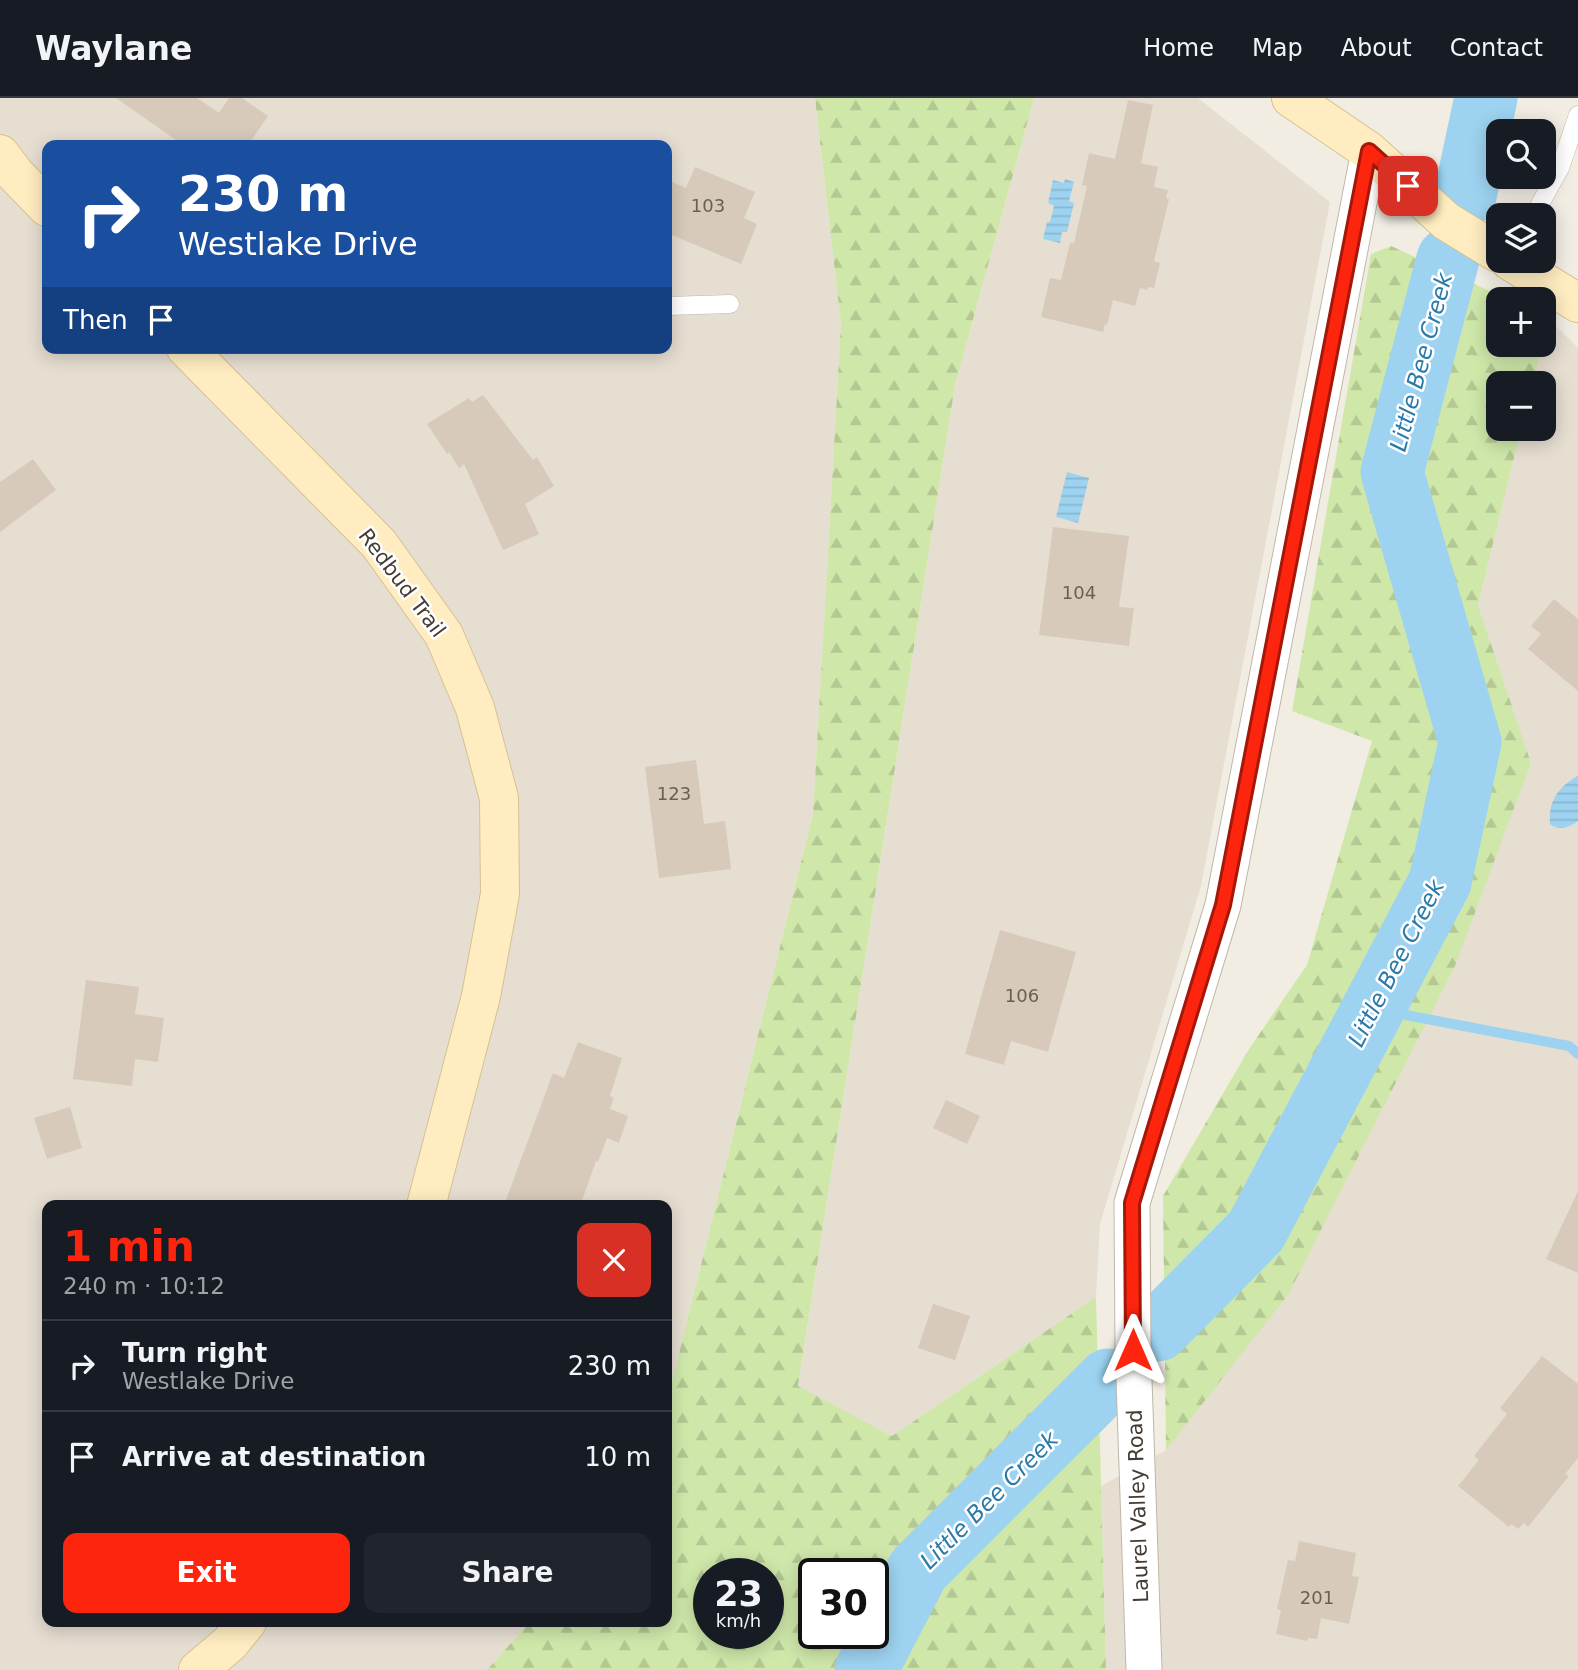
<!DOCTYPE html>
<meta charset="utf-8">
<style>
:root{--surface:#171b24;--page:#20242c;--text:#f1f3f6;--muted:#9ea1a6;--line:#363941;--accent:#fe250e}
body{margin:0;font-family:"DejaVu Sans",sans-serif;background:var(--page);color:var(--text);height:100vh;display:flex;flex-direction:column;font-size:26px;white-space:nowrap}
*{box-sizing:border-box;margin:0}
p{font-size:23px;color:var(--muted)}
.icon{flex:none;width:38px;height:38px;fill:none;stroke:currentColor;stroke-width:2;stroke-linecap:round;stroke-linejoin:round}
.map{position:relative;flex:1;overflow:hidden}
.drawer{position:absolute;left:42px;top:1102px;width:630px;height:427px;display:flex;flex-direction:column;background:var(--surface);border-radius:14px;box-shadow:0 4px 18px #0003}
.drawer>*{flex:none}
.banner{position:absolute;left:42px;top:42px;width:630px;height:214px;border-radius:14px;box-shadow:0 4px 18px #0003;background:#1a4fa0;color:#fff;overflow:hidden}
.tools{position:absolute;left:1486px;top:21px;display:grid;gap:14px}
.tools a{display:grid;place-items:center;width:70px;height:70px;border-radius:14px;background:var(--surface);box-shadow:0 4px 18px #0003;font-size:35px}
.speed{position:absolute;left:693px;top:1460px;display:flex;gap:14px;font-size:35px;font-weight:700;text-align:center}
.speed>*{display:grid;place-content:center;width:91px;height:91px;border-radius:50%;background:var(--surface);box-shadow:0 4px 18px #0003;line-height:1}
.speed small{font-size:18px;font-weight:400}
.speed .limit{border:4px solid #111;border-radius:10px;background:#fff;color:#111}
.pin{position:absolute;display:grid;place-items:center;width:60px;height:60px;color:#fff;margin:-30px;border-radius:14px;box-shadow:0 4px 10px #0006}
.me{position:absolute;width:77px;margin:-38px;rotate:0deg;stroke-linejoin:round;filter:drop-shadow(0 0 5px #0008)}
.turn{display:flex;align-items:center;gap:24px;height:147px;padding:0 21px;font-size:32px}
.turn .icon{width:91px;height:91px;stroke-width:2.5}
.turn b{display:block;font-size:49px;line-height:60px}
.then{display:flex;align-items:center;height:66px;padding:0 21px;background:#0003;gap:14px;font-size:26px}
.round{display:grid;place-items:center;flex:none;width:74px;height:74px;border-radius:14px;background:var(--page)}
.headline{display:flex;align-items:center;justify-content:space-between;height:119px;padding:0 21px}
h1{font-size:42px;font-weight:800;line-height:52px;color:var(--accent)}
.cta{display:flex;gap:14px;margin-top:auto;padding:14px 21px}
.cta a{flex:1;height:80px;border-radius:14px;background:var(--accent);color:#fff;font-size:28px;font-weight:800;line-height:80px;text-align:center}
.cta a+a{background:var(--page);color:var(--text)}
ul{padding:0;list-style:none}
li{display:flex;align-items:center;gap:21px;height:91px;padding:0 21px;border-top:2px solid var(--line)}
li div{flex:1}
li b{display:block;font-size:26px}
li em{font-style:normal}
header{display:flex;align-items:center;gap:42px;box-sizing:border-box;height:98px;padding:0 35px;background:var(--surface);border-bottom:2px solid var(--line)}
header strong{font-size:33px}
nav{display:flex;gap:38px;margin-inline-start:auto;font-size:24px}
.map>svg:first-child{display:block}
.residential{fill:#e6ded1;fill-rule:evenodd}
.forest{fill:url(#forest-firs);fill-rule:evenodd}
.water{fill:url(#water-rules)}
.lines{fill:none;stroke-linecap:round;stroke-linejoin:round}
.stream{stroke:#9dd3f1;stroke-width:10}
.river{stroke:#9dd3f1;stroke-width:63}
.building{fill:#d7cabb}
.lane-casing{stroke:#c0b7a9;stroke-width:19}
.street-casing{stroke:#c0b7a9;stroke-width:37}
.secondary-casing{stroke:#d7c193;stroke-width:40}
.lane{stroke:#fff;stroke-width:18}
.street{stroke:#fff;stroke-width:35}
.secondary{stroke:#ffecc0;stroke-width:38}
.route-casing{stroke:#a51809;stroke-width:18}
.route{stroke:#fe250e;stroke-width:12}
.labels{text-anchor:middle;stroke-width:5;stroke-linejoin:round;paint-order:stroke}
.number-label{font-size:18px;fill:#696055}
.street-label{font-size:21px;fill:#443c33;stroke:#fff}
.water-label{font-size:23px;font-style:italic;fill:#2a7aa9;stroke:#fff}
</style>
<header>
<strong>Waylane</strong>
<nav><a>Home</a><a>Map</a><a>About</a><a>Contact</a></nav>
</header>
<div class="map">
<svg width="1578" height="1572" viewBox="0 0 1578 1572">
<defs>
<pattern id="forest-firs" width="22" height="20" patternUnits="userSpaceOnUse" patternTransform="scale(1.75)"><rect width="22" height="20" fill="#cfe8aa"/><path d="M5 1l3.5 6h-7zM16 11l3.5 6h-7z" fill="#b3c893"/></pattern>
<pattern id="water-rules" width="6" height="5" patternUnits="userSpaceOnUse" patternTransform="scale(1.75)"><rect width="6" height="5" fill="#9dd3f1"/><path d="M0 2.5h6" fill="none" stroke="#88b6cf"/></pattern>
</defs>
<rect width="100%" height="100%" fill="#f2ede3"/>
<!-- residential -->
<path class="residential" d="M 0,0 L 815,0 L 841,226 L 813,716 L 667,1304 L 667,1108 L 47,1108 L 47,1524 L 530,1524 L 487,1572 L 0,1572 ZM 47,47 L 667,47 L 667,250 L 47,250 Z
M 1034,0 L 1198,0 L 1330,104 L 1201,788 L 1100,1126 L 1096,1199 L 892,1338 L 798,1289 L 955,287 Z
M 1549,221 L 1578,250 L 1578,1572 L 1106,1572 L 1101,1388 L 1166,1352 L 1531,665 L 1478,507 L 1521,331 L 1544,331 L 1544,285 L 1533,285 L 1542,247 L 1544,247 Z"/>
<!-- forest -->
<path class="forest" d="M 815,0 L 1034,0 L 955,287 L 798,1288 L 892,1338 L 1096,1199 L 1106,1572 L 487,1572 L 530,1524 L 667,1524 L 667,1304 L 813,716 L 841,226 ZM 709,1475 L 768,1475 L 768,1535 L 709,1535 ZM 814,1475 L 873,1475 L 873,1535 L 814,1535 Z
M 1391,148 L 1507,201 L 1498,201 L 1498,247 L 1542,247 L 1533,285 L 1498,285 L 1498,331 L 1521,331 L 1478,507 L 1531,665 L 1455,868 L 1288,1197 L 1166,1352 L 1163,1098 L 1249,951 L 1307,867 L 1372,643 L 1292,613 L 1371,156 Z"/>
<!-- water -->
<path class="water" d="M 1065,81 L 1074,84 L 1069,103 L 1074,105 L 1067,134 L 1062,134 L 1060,145 L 1043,141 L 1047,124 L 1050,124 L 1054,108 L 1048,105 L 1053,82 L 1064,85 Z
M 1067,374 L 1089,380 L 1078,425 L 1056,419 Z
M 1578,678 L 1578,723 C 1569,730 1559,733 1550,726 C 1548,703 1559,688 1578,678 Z"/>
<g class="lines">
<!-- stream -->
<path class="stream" d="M 1374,911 L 1569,948 L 1578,956"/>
<!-- river -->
<path class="river" d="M 1465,98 L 1486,0
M 1158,1232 L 1256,1133 L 1440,784 L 1470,644 L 1392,374 L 1448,161
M 866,1572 L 918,1472 L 1108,1282"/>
</g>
<!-- building -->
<path class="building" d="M 116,0 L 197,0 L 219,15 L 229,0 L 242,0 L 268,18 L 248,47 L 183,47 Z
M 1128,2 L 1153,7 L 1141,65 L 1158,69 L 1154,89 L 1168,92 L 1166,100 L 1169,101 L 1154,163 L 1160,165 L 1154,190 L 1148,189 L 1147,192 L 1140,190 L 1135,208 L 1113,202 L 1107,227 L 1105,226 L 1103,234 L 1041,219 L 1050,180 L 1061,182 L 1070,145 L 1074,145 L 1087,88 L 1082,87 L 1089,55 L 1115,61 Z
M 695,69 L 755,94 L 744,120 L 757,126 L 741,166 L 667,135 L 667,82 L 686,90 Z
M 483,297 L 533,362 L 537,359 L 554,388 L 525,406 L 539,436 L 503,452 L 464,366 L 459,370 L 449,354 L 447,356 L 427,326 L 469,300 L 472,304 Z
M 33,361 L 56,392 L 0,434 L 0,384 Z
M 1053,429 L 1129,438 L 1119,509 L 1134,510 L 1129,548 L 1039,537 Z
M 1554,501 L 1578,521 L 1578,593 L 1528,551 L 1541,536 L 1531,528 Z
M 696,662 L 704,726 L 725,723 L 731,771 L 659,780 L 645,669 Z
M 1000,832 L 1076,854 L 1048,954 L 1011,943 L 1004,967 L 965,956 Z
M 86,882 L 139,889 L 135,916 L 164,920 L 158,964 L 135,961 L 132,988 L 73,981 Z
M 578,944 L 622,960 L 610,998 L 614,1000 L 610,1011 L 628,1018 L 619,1045 L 607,1040 L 598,1064 L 596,1063 L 580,1108 L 522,1108 L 506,1102 L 553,975 L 564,980 Z
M 946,1002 L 980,1018 L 967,1046 L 933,1030 Z
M 70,1009 L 82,1050 L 47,1061 L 34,1020 Z
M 1578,1093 L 1578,1175 L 1546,1161 Z
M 933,1206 L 970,1218 L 955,1262 L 918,1250 Z
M 1542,1258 L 1578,1286 L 1578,1360 L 1565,1376 L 1569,1378 L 1528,1429 L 1524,1425 L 1518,1431 L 1511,1426 L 1509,1429 L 1458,1388 L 1479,1362 L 1474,1358 L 1507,1316 L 1500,1310 Z
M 1299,1443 L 1356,1455 L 1352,1478 L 1359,1479 L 1349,1526 L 1321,1520 L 1317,1541 L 1308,1540 L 1307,1543 L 1276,1536 L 1281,1512 L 1277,1511 L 1288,1462 L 1295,1463 Z"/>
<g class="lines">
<defs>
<path id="lane" d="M 1534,117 L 1560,70 L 1578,17
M 667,208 L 730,206"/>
<path id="street" d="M 1144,1572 L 1133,1252 L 1132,1105 L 1223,807 L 1369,53"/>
<path id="secondary" d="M 1291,0 L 1369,53 L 1446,123 L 1498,155
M 0,56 L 15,76 L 47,109
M 1510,163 L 1578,205
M 186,250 L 379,446 L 444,537 L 475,610 L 499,700 L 500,796 L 481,898 L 426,1108
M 198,1572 L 230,1545 L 247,1524"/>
</defs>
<!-- lane casing -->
<use href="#lane" class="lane-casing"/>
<!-- street casing -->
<use href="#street" class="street-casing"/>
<!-- secondary casing -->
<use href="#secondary" class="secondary-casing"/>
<!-- lane -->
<use href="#lane" class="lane"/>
<!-- street -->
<use href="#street" class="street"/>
<!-- secondary -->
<use href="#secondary" class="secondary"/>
</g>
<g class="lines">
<defs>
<path id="route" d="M 1133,1252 L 1132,1105 L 1223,807 L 1369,53 L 1408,88"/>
</defs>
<!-- route casing -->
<use href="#route" class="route-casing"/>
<!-- route -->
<use href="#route" class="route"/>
</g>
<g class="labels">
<!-- number labels -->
<g class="number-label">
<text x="708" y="114">103</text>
<text x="1079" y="501">104</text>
<text x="674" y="702">123</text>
<text x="1022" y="904">106</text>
<text x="1317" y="1506">201</text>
</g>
<!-- street labels -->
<g class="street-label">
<text transform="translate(402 485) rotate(53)" y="7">Redbud Trail</text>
<text transform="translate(1138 1408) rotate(-92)" y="7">Laurel Valley Road</text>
</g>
<!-- water labels -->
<g class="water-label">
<text transform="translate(1421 264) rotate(-75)" y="8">Little Bee Creek</text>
<text transform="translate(1396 865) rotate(-63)" y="8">Little Bee Creek</text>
<text transform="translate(989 1402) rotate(-45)" y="8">Little Bee Creek</text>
</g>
</g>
</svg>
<div class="tools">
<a><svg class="icon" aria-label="search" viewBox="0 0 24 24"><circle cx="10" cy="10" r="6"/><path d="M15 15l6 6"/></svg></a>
<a><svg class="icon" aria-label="layers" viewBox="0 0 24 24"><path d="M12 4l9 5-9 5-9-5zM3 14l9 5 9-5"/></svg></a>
<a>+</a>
<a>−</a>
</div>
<div class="speed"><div>23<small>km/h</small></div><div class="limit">30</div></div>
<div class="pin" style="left:1408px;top:88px;background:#d93025"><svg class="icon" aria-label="arrive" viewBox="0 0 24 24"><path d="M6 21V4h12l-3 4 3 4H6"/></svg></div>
<svg class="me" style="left:1133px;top:1252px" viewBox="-20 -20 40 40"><path d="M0-17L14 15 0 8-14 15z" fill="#fe250e" stroke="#fff" stroke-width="4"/></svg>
<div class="banner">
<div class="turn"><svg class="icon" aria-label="right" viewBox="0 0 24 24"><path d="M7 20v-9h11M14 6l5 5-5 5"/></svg><div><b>230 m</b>Westlake Drive</div></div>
<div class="then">Then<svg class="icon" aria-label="arrive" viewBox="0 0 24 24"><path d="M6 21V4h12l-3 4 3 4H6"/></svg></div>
</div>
<section class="drawer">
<div class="headline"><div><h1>1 min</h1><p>240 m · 10:12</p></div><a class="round" style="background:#d93025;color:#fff"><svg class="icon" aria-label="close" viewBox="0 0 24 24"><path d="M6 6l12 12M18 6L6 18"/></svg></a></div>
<ul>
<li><svg class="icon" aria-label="right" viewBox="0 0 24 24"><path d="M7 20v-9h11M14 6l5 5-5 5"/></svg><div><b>Turn right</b><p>Westlake Drive</p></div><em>230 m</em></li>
<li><svg class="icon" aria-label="arrive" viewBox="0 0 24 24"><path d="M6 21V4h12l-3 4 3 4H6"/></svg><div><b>Arrive at destination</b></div><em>10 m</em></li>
</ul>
<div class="cta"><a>Exit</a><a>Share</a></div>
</section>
</div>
